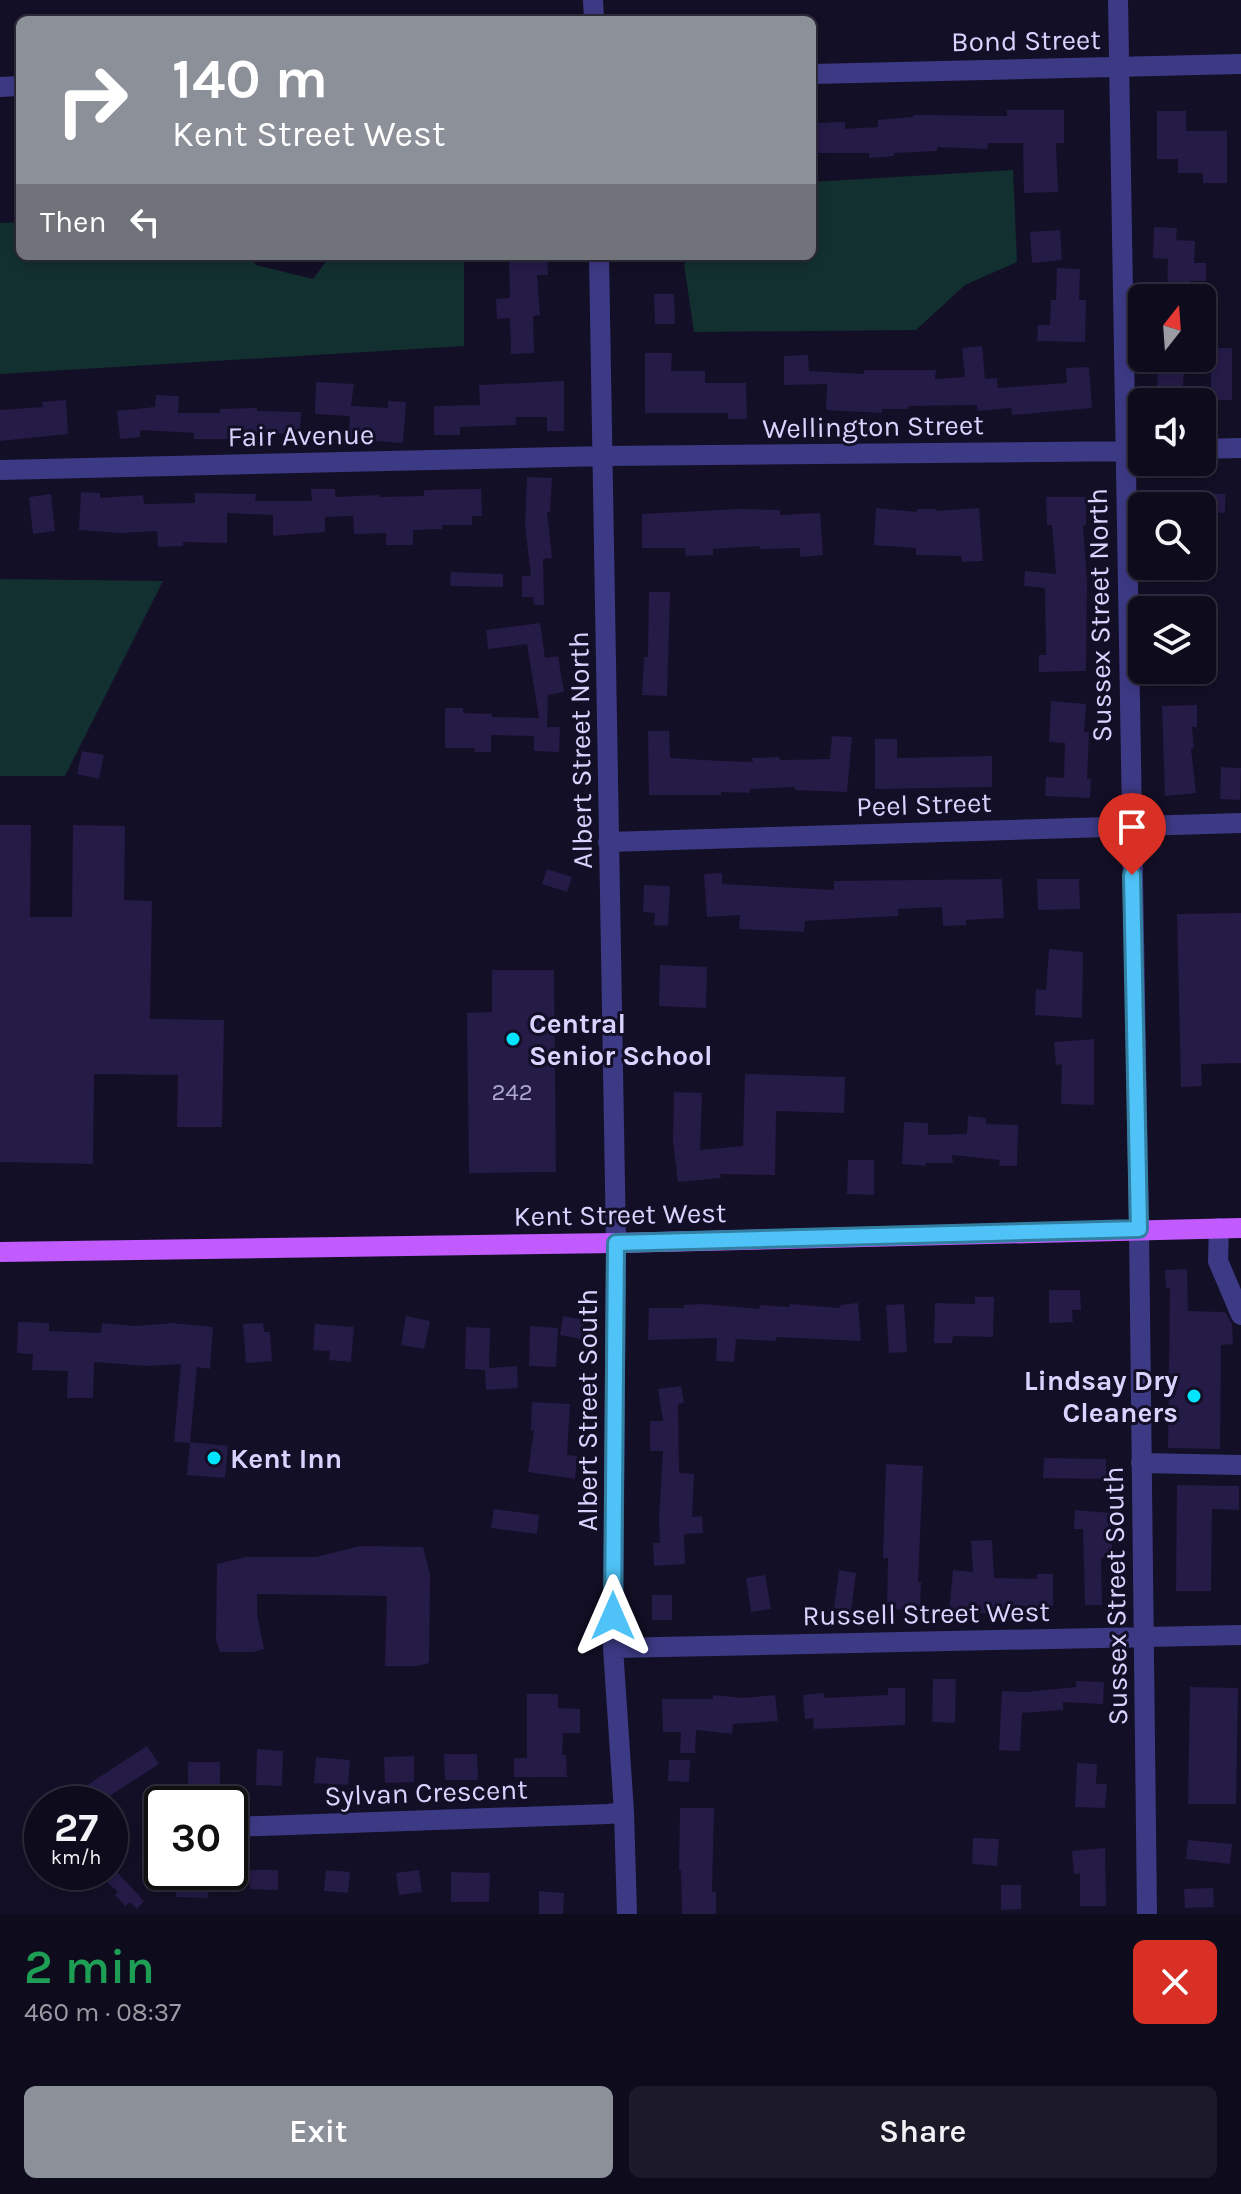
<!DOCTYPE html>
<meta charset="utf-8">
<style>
:root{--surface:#0e0b1c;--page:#1c1929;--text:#f1f3f6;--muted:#9b9ba3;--line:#2e2b3b;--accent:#8c9099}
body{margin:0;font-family:Karla,sans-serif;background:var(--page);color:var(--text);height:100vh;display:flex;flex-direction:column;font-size:30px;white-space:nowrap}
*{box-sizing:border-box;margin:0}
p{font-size:26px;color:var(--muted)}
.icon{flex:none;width:44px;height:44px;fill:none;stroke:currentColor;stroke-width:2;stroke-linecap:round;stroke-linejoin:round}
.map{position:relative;height:1914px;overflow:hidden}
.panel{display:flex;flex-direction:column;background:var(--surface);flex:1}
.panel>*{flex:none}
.hud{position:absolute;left:16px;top:16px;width:800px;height:244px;border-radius:12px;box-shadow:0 4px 12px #0003,0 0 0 2px var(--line);background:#8c9099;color:#fff;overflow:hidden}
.needle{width:52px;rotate:17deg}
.controls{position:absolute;left:1128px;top:284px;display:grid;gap:16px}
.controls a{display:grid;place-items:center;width:88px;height:88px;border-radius:12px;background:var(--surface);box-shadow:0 4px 12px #0003,0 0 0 2px var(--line);font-size:40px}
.speed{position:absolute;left:24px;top:1786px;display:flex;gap:16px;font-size:40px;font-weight:700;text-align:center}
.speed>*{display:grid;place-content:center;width:104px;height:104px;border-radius:50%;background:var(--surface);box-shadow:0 4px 12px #0003,0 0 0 2px var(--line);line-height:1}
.speed small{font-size:20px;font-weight:400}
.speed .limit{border:4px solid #111;border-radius:12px;background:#fff;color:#111}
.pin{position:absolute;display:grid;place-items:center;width:68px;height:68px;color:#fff;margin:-82px -34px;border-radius:50% 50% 50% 0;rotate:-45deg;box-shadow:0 0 8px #0007}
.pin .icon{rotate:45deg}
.me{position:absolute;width:88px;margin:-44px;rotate:0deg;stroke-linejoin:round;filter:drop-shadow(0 0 6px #0008)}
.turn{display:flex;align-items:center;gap:28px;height:168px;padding:0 24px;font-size:36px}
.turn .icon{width:104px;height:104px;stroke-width:2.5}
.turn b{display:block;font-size:56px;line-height:68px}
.then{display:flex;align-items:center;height:76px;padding:0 24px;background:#0003;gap:16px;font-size:30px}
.round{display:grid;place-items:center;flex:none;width:84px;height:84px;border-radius:12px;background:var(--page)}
.headline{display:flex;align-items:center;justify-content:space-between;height:136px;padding:0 24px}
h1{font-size:48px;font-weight:600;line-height:60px;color:#1e9e55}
.button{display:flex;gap:16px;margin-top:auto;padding:16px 24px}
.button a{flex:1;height:92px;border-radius:12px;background:var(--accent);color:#fff;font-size:32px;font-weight:600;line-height:92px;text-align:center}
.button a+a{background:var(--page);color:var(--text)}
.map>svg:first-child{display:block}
.green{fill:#12302f}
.building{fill:#241b47}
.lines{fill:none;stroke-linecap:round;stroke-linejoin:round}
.minor{stroke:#3d3a85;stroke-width:20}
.major{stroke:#c25bff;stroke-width:20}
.route-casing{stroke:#337fa1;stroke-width:20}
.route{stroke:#4fc3f7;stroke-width:14}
.poi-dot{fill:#00e5ff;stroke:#130f26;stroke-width:3}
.labels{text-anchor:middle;stroke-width:6;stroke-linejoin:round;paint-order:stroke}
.number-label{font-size:24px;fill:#aca6d1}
.street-label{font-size:28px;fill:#d9d4ff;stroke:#130f26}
.poi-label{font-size:28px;font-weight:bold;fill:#d9d4ff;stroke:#130f26;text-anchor:start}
</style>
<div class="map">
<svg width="1241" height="1914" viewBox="0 0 1241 1914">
<rect width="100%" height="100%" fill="#130f26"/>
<!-- green -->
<path class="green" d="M 1013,170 L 1017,262 L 965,285 L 916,330 L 694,332 L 684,264 L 691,256 L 812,256 L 812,182 Z
M 20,222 L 20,256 L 249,256 L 256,265 L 313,279 L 330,256 L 464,256 L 464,346 L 0,374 L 0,223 Z
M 0,579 L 163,581 L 65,776 L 0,776 Z"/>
<!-- building -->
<path class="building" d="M 1007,110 L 1064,110 L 1064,143 L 1056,143 L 1058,192 L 1024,193 L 1023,143 L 988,143 L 987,149 L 937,147 L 937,151 L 894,153 L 894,156 L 869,158 L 869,153 L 815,153 L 815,123 L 845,122 L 845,129 L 878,127 L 878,120 L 913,117 L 913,115 L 1007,116 Z
M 1157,111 L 1186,111 L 1186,131 L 1227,131 L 1227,183 L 1203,183 L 1203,173 L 1178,173 L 1178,159 L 1157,159 Z
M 1154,227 L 1177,228 L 1176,240 L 1195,241 L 1194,263 L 1206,263 L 1206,281 L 1190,281 L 1189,293 L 1167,293 L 1168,259 L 1153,258 Z
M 1060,230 L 1062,260 L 1032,263 L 1030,232 Z
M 547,256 L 548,275 L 537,275 L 540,315 L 533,316 L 534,353 L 511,354 L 510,318 L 497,319 L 496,299 L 510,298 L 509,257 Z
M 1057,268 L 1080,269 L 1079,300 L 1086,300 L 1085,342 L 1037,341 L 1038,325 L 1050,325 L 1051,300 L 1056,300 Z
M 654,294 L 674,294 L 675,324 L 655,324 Z
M 982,346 L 985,379 L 997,378 L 998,388 L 1067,383 L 1066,368 L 1089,367 L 1092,408 L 1012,415 L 1011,408 L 978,411 L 977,405 L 908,406 L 908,409 L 882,409 L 882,413 L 826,410 L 827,384 L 784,385 L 784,356 L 808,355 L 809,371 L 864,374 L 864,370 L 936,370 L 935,379 L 965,377 L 962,348 Z
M 1211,348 L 1232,348 L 1232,400 L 1211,400 Z
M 645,353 L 672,353 L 671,371 L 705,371 L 705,383 L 746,383 L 747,419 L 728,419 L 728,413 L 645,413 Z
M 1159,358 L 1185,358 L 1182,401 L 1156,400 Z
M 564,381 L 564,431 L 547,431 L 547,417 L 516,417 L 516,425 L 460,427 L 460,435 L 434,435 L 434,406 L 480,405 L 479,385 Z
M 316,382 L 354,384 L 351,406 L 388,408 L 388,401 L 406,402 L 403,443 L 348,439 L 350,416 L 315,414 Z
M 156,395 L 179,396 L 178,413 L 220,413 L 220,409 L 257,408 L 257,411 L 301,412 L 300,434 L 258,433 L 259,443 L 241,443 L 241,439 L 194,439 L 194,433 L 140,430 L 140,437 L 120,439 L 117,411 L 155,407 Z
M 66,400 L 68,434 L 0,441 L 0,410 L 43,407 L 42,402 Z
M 527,477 L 552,478 L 550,512 L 547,512 L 552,558 L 543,559 L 544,605 L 534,605 L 533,597 L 522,597 L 522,576 L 531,576 L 525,526 Z
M 311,489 L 335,489 L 335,497 L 379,495 L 379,497 L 424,496 L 424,490 L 481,489 L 482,516 L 472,516 L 472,525 L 442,525 L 442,529 L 413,530 L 413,545 L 386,545 L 386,533 L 354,534 L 353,516 L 325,517 L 325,532 L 273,536 L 273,515 L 227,513 L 227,543 L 183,542 L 183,546 L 158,547 L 157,531 L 120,533 L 79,530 L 81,492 L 100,493 L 100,498 L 143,495 L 144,504 L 195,503 L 195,493 L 256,494 L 255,501 L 312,501 Z
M 51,494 L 55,531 L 33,534 L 29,497 Z
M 1202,494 L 1225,494 L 1225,513 L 1202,512 Z
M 1046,497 L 1086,497 L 1086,525 L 1083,525 L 1087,582 L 1086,671 L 1039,672 L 1039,655 L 1046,655 L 1045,588 L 1024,586 L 1025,571 L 1056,574 L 1052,525 L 1047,525 Z
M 876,508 L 917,512 L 917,509 L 936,509 L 936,511 L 979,508 L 983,561 L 962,562 L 961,556 L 916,555 L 916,548 L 874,545 Z
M 739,509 L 780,510 L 780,515 L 820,513 L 823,555 L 800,557 L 800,548 L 759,549 L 760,546 L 713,549 L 713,555 L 686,556 L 685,548 L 642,548 L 642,514 Z
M 451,572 L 503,574 L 503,587 L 450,586 Z
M 649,592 L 670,592 L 667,696 L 642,695 L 644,657 L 648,657 Z
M 540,623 L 545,658 L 558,656 L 564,692 L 548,695 L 547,727 L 560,727 L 559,752 L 534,751 L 534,736 L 491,735 L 491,752 L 474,752 L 475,748 L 445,748 L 445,708 L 463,708 L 463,713 L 492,714 L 492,717 L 539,718 L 527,644 L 488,649 L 486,630 Z
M 1051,701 L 1086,704 L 1084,732 L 1089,732 L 1087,779 L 1091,779 L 1090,798 L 1045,796 L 1046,777 L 1064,778 L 1065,743 L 1049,742 Z
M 1197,705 L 1197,727 L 1192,727 L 1194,748 L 1191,749 L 1196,793 L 1165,796 L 1162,706 Z
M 648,731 L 669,731 L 670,758 L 722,761 L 753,762 L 752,758 L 779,757 L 780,760 L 830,759 L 832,736 L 852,737 L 847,792 L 795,790 L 795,787 L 750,789 L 750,793 L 721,792 L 721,795 L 649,795 Z
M 875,739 L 897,739 L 897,758 L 992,756 L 992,787 L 875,789 Z
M 82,751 L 104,755 L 99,779 L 77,774 Z
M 1221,767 L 1241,768 L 1240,800 L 1220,799 Z
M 0,825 L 31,825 L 30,917 L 72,917 L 73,825 L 125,826 L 124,900 L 152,901 L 150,1019 L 224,1020 L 222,1127 L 177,1127 L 178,1075 L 94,1074 L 93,1164 L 0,1162 Z
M 547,869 L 572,877 L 567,892 L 542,884 Z
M 722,873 L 722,884 L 834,890 L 834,881 L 1002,879 L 1004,918 L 966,920 L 966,925 L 943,926 L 942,907 L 898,909 L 898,916 L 805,921 L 804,932 L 739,929 L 740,915 L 707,917 L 704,874 Z
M 1037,879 L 1079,879 L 1080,909 L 1038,910 Z
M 644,885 L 670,886 L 668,926 L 654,925 L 655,913 L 643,912 Z
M 1241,913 L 1241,1063 L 1201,1064 L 1202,1086 L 1181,1087 L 1177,914 Z
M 1049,949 L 1083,952 L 1082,1018 L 1035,1015 L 1036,989 L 1046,990 Z
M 660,965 L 707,967 L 706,1008 L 659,1006 Z
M 492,970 L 554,970 L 556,1172 L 469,1173 L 467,1013 L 492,1012 Z
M 1094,1039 L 1094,1105 L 1061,1104 L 1062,1064 L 1056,1065 L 1054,1042 Z
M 745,1074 L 845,1077 L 844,1113 L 776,1111 L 775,1175 L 720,1174 L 721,1178 L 678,1182 L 673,1141 L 674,1092 L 702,1093 L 700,1150 L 743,1146 Z
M 968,1116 L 986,1118 L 986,1124 L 1018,1125 L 1017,1166 L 999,1166 L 1000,1160 L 952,1155 L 953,1163 L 926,1163 L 926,1166 L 902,1164 L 904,1122 L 928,1123 L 928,1135 L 967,1134 Z
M 848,1160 L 874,1160 L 874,1195 L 847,1194 Z
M 1187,1269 L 1188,1311 L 1221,1312 L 1226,1313 L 1232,1324 L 1233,1344 L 1221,1345 L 1220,1449 L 1168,1448 L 1170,1288 L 1166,1288 L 1165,1270 Z
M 1049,1290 L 1080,1290 L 1081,1310 L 1072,1310 L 1073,1322 L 1049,1323 Z
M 975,1297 L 994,1297 L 993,1337 L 953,1336 L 952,1343 L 934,1343 L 935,1303 L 975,1304 Z
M 858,1303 L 861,1341 L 776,1337 L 776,1341 L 736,1339 L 734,1362 L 716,1361 L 717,1338 L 648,1340 L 649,1308 L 684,1308 L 684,1305 L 703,1304 L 759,1309 L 760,1305 L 790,1307 L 790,1304 L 840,1308 L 840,1305 Z
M 904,1304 L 907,1352 L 889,1353 L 886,1305 Z
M 406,1316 L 430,1321 L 424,1349 L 401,1345 Z
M 563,1316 L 584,1320 L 581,1339 L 560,1335 Z
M 18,1322 L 49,1323 L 49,1331 L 101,1333 L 102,1323 L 135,1326 L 173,1323 L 213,1327 L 210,1369 L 197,1367 L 190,1443 L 174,1442 L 181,1364 L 147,1366 L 94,1362 L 93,1398 L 67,1398 L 68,1371 L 32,1370 L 33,1354 L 17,1353 Z
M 263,1323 L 264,1332 L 270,1332 L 272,1361 L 246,1363 L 243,1324 Z
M 315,1324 L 354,1327 L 351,1362 L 329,1360 L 330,1351 L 313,1350 Z
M 530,1326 L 558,1328 L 556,1367 L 529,1366 Z
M 466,1327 L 490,1328 L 489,1368 L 517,1366 L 518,1388 L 486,1390 L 485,1370 L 465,1369 Z
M 681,1386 L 684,1403 L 678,1404 L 679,1473 L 694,1474 L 692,1517 L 702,1516 L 703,1533 L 684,1534 L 685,1564 L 654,1566 L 653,1543 L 660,1543 L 659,1519 L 663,1451 L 650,1451 L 650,1421 L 663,1421 L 658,1389 Z
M 532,1402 L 570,1404 L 567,1455 L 577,1456 L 575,1479 L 528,1472 L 534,1430 L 531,1430 Z
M 190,1442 L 228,1446 L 225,1478 L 187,1475 Z
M 1044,1458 L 1106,1459 L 1106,1479 L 1043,1478 Z
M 886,1464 L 923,1466 L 918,1582 L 921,1582 L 920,1610 L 887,1609 L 888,1558 L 883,1558 Z
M 1177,1485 L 1239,1486 L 1239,1510 L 1212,1509 L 1211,1591 L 1176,1591 Z
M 494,1509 L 539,1515 L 537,1534 L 491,1528 Z
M 1075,1510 L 1110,1513 L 1108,1540 L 1112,1540 L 1112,1558 L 1101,1557 L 1102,1605 L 1085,1605 L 1083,1529 L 1074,1529 Z
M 992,1540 L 994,1578 L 1037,1579 L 1037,1574 L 1053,1574 L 1053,1606 L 1016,1606 L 1016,1613 L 973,1613 L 973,1615 L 949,1613 L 953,1570 L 973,1572 L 971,1541 Z
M 360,1546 L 423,1547 L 430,1574 L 429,1663 L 418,1666 L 385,1666 L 387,1596 L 257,1594 L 257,1614 L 264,1649 L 253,1652 L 220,1652 L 216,1640 L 217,1564 L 246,1557 L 316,1557 Z
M 839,1570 L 856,1573 L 851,1611 L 834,1608 Z
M 765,1575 L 771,1609 L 751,1612 L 746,1578 Z
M 652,1595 L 672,1595 L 672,1620 L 652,1620 Z
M 933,1679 L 956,1679 L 955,1723 L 932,1722 Z
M 1076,1681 L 1104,1682 L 1103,1704 L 1063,1702 L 1063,1710 L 1022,1713 L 1020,1751 L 999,1750 L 1002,1691 L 1026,1692 L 1076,1687 Z
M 1190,1687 L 1238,1688 L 1236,1804 L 1188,1804 Z
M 888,1688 L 905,1688 L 905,1725 L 814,1729 L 813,1718 L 805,1719 L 803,1695 L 824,1693 L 824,1698 L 888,1695 Z
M 527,1694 L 558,1694 L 558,1708 L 580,1709 L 580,1733 L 563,1733 L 562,1755 L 566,1755 L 567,1777 L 514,1777 L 514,1758 L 527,1758 Z
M 713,1695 L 743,1698 L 775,1695 L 778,1721 L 733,1724 L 732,1734 L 696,1730 L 695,1753 L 680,1753 L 681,1732 L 663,1732 L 662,1699 L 713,1699 Z
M 147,1746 L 159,1764 L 97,1804 L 86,1804 L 78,1791 Z
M 257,1749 L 283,1751 L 282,1786 L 256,1785 Z
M 444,1754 L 477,1754 L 478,1780 L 445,1780 Z
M 414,1756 L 414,1782 L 385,1783 L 384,1757 Z
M 316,1757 L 350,1760 L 348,1785 L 314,1783 Z
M 669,1760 L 690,1760 L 689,1782 L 668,1781 Z
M 188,1762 L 220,1762 L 220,1784 L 188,1784 Z
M 1077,1763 L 1097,1764 L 1096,1784 L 1107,1784 L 1105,1808 L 1075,1807 Z
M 680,1808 L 714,1808 L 712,1892 L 716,1892 L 716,1914 L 682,1914 L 681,1870 L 679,1870 Z
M 973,1838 L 999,1839 L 997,1866 L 972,1864 Z
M 1188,1840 L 1232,1844 L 1230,1864 L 1186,1859 Z
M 1105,1848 L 1106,1906 L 1080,1906 L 1080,1874 L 1074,1874 L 1072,1851 Z
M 250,1870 L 278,1870 L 278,1890 L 250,1889 Z
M 326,1870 L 350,1872 L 348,1893 L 324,1891 Z
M 419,1870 L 422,1892 L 399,1895 L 396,1873 Z
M 95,1872 L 117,1872 L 144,1901 L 137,1909 L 130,1902 L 125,1906 L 115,1895 L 118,1892 Z
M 451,1872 L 490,1873 L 489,1902 L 451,1902 Z
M 177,1875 L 209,1877 L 208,1898 L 176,1897 Z
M 1001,1885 L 1021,1885 L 1021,1909 L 1001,1910 Z
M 1213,1888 L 1214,1907 L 1185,1908 L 1184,1889 Z
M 539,1891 L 564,1893 L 563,1914 L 539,1914 Z"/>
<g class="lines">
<!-- minor -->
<path class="minor" d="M 593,0 L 594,20
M 1118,0 L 1139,1229 L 1147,1914
M 812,74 L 1241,64
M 0,87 L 20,86
M 599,256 L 616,1243 L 613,1648 L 624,1812 L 627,1914
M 1202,449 L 1241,448
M 0,470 L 604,456 L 1142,451
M 608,842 L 1241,823
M 1219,1228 L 1218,1261 L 1241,1315
M 1141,1463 L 1241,1465
M 613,1648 L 1241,1635
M 230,1827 L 608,1814 L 624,1812
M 157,1829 L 162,1829"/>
<!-- major -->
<path class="major" d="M 0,1252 L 616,1243 L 1241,1228"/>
</g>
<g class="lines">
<defs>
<path id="route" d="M 613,1616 L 616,1243 L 1139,1229 L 1132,875"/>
</defs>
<!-- route casing -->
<use href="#route" class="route-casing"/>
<!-- route -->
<use href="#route" class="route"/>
</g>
<!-- markers -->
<g class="poi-dot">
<circle cx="513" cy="1039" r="8"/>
<circle cx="1194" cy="1396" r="8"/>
<circle cx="214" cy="1458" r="8"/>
</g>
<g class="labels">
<!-- number labels -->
<g class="number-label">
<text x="512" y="1100">242</text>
</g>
<!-- street labels -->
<g class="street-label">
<text transform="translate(1026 40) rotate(-1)" y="10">Bond Street</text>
<text transform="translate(873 426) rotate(-1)" y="10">Wellington Street</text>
<text transform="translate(301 435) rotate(-1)" y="10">Fair Avenue</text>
<text transform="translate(1099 615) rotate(-91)" y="10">Sussex Street North</text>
<text transform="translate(580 750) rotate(-91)" y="10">Albert Street North</text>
<text transform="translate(924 804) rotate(-2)" y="10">Peel Street</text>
<text transform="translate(620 1214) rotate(-1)" y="10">Kent Street West</text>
<text transform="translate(587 1410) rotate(-90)" y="10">Albert Street South</text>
<text transform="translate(1115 1596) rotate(-91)" y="10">Sussex Street South</text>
<text transform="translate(926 1613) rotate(-1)" y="10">Russell Street West</text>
<text transform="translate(426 1792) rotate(-2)" y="10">Sylvan Crescent</text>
</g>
<!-- poi labels -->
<g class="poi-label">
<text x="529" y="1033">Central<tspan x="529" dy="32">Senior School</tspan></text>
<text x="1178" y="1390" text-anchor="end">Lindsay Dry<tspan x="1178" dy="32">Cleaners</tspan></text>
<text x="230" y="1468">Kent Inn</text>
</g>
</g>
</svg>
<div class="controls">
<a><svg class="needle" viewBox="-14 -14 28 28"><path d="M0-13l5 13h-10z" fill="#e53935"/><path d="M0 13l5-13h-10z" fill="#9b9ba3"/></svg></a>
<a><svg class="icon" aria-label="sound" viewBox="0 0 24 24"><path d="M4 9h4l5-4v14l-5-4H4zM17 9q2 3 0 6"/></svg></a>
<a><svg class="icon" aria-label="search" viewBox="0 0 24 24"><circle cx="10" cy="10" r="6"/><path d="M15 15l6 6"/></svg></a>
<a><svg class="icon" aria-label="layers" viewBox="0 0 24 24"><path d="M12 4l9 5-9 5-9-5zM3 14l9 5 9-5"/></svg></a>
</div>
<div class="speed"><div>27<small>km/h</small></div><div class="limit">30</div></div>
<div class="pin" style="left:1132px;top:875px;background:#d93025"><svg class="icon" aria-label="arrive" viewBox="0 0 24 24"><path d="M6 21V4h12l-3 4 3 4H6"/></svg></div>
<svg class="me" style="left:613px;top:1616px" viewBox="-20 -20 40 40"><path d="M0-17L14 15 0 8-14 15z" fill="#4fc3f7" stroke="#fff" stroke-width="4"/></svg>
<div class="hud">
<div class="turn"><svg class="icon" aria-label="right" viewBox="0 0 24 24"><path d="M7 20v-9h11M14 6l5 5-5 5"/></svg><div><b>140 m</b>Kent Street West</div></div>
<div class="then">Then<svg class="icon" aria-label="left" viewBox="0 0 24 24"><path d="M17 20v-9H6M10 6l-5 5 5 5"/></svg></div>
</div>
</div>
<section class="panel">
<div class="headline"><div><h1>2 min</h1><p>460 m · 08:37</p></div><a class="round" style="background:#d93025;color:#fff"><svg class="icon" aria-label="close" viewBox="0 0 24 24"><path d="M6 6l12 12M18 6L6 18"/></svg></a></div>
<div class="button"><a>Exit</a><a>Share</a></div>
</section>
